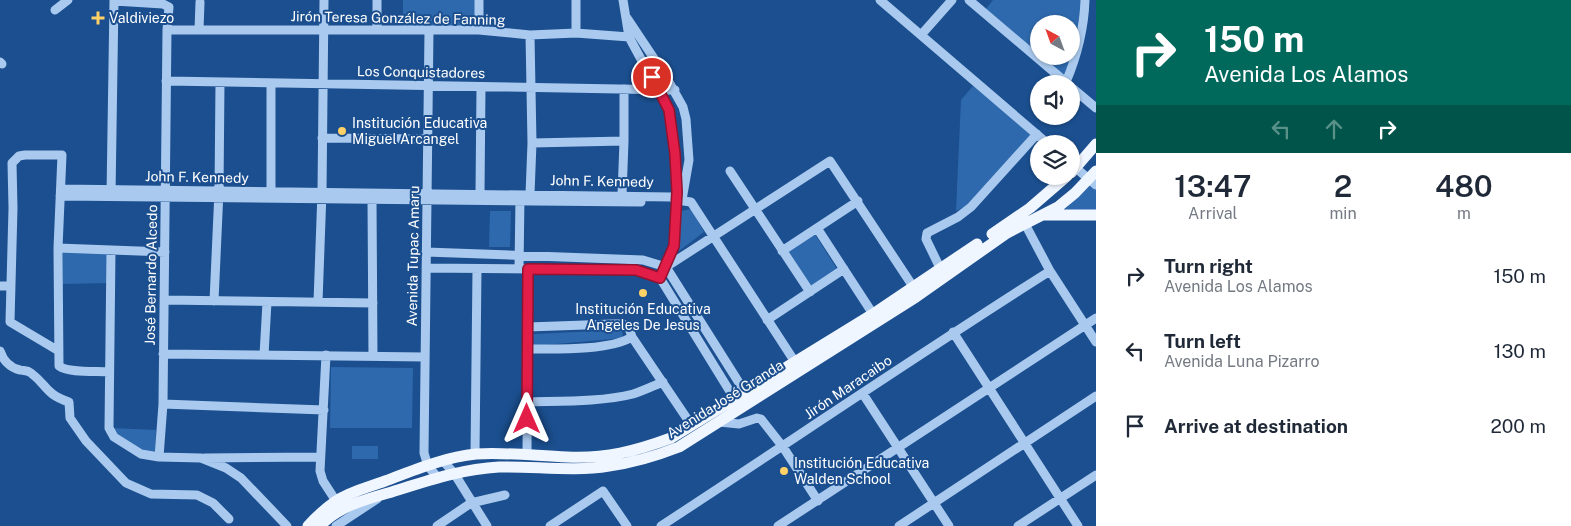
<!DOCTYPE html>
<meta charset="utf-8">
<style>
:root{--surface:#fff;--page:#f6f6f7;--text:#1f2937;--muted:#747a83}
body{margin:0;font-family:"Public Sans",sans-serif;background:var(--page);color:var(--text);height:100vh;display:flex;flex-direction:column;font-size:19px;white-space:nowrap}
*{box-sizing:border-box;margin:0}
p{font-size:16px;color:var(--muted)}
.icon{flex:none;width:28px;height:28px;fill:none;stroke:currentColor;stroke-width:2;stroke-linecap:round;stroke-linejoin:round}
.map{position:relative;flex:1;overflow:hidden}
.details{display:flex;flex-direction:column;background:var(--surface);width:475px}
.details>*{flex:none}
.top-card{background:#00695c;color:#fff;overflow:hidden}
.needle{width:32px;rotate:319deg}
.buttons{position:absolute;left:1030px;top:15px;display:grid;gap:10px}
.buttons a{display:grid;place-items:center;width:50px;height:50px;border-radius:50%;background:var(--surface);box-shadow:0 1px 4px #0004;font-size:25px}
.pin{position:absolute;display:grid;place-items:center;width:42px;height:42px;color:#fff;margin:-21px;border:2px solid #fff;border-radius:50%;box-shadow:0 1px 5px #0007}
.me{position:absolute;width:55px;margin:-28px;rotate:0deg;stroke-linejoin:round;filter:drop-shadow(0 0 4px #0008)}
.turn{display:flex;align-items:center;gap:18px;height:105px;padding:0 25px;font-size:22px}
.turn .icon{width:65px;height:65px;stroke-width:2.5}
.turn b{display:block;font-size:35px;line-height:42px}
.lanes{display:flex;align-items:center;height:48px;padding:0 25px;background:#0003;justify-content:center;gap:25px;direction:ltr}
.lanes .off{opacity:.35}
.eta{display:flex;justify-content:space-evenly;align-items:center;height:85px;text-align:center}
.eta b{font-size:30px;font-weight:600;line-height:35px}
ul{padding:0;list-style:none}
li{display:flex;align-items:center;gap:15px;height:75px;padding:0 25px}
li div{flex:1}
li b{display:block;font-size:19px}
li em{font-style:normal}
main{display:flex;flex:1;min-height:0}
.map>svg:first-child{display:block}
.green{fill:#2e69ad}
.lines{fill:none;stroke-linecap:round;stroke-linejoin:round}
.minor{stroke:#a9c9ee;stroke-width:9}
.major{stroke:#f0f6ff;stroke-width:11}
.route-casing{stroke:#92132f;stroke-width:12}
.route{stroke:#e11d48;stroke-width:9}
.poi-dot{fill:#ffd166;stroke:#1b4f8f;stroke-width:2}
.labels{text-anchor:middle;stroke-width:4;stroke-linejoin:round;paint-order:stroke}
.poi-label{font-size:14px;fill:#fff;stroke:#1b4f8f;text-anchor:start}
.street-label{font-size:14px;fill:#fff;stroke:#1b4f8f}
</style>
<main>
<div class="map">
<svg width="1096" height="526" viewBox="0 0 1096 526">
<rect width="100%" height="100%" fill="#1b4f8f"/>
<!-- green -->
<path class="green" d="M 403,0 L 475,0 L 475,26 L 403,26 Z
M 993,0 L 1081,0 C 1079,27 1074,51 1064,76 L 1041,56 L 1071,56 L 1071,24 L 1039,24 L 1039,54 L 986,9 Z
M 973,86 L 1032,134 L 966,206 L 956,211 L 961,100 Z
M 1091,185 L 1096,189 L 1096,213 L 1062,212 Z
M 691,209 L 704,232 L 679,251 L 681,211 Z
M 490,211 L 511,211 L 510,247 L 489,247 Z
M 814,233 L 837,269 L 809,287 L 787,251 Z
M 63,249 L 109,251 L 109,283 L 63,284 Z
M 622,330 L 623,338 L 534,346 L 533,334 Z
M 331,367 L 413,368 L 412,428 L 330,428 Z
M 111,428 L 156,430 L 155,455 L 135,449 Z
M 352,446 L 378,446 L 378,459 L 352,459 Z"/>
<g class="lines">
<!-- minor -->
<path class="minor" d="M 377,0 L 377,30
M 479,0 L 479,30
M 576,0 L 576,33
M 623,0 L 629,37 L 669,111 L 675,154 L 677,192 L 674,246 L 666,266
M 880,0 L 1048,144
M 969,0 L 1068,84
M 114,1 L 163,4 L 169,7 L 167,30 L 163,404 L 159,457
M 55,10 L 68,0
M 627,18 L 665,75 L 683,107 L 686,119 L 689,160 L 682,200
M 167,30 L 479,30 L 530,35 L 576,33 L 629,37
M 199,30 L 200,2
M 429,30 L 424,453 L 428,466 L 438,478
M 921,35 L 952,0
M 0,62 L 2,64
M 166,81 L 675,90
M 1066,82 C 1077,56 1084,29 1085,0
M 1071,87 L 1096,108
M 322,138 L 428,139
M 532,143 L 624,141
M 1071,164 L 1096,185
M 730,171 L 810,292
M 61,189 L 671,197 L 676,200 L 691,202 L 795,362
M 271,191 L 271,83
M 480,193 L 481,87
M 530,194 L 532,143 L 530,35
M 111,195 L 114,0
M 622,195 L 624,141 L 624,89
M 60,196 L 641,202
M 372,199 L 373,356
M 1024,222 L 1050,271 L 1096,342
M 817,228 L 873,314
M 58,248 L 165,252
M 111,250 L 109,428 L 114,437 L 141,454 L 159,457 L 201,458 L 226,468 L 241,478 L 287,526
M 782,251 L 858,201
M 426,252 L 643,260 L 666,267 L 748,397
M 666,267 L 830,161 L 914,288
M 426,268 L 636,270 L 660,278 L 737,403
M 519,269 L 520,197
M 941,270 L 926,239 L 927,233 L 958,217 L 971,207 L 1037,134
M 0,286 L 10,286
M 164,300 L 373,303
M 214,301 L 219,191 L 220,82
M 318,302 L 322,192 L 324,0
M 767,320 L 844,269
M 528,327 L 613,324 L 623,324 L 629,328 L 632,337 L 692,426
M 953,332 L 1078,526
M 527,349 C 555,349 609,351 632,337
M 57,350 L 10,322 L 13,208 L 12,163 L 19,156 L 25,155 L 62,155 L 58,248 L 59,366 C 68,373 96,371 109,372
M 0,351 C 3,360 10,368 20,370 C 24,371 27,370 31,373 C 48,386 45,394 69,402 L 70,418 L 86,441 L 126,483 L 151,494 L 197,495 L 213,503 L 229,519
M 163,354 L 425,357
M 264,355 L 267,302
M 326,355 L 320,471 L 323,481 L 336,501
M 863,394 L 949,526
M 527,402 C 560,401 602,402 633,394 C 643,391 653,386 663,382
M 163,404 L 324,410
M 719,422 L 739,424 L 757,418 L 761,419 L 783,447 L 818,501
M 475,454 L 477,269
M 527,454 L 528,269
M 205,458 L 320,457
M 444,462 L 454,473 L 487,526
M 336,526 L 377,499
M 437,526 L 471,503 L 505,495
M 550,526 L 603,491 L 627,526
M 661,526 C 791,441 919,354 1050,271
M 778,526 L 1096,318
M 899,526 L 1096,396
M 1018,526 L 1096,475"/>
<!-- major -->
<path class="major" d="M 1071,173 L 1096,144
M 1044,215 L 1096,215
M 992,234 L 1030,208 L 1067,176
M 308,526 C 316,517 326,508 336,501 C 351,491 369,487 385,481 C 414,470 445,457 476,454 C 507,452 537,456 567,457 C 605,459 636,451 671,438 L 873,314 L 977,244
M 320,526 C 338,507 363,500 388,493 C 424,482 460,469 499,467 C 535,466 573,472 609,466 C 633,463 656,456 679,447 L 916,297 L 1007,233 L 1058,207 L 1075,193 L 1096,171"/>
</g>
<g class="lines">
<defs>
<path id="route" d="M 527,419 L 528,269 L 636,270 L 660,278 L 674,246 L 677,192 L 675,154 L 669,110 L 652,77"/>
</defs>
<!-- route casing -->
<use href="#route" class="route-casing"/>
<!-- route -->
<use href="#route" class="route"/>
</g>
<!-- markers -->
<g class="poi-dot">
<path d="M95.5 10.5h5v5h5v5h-5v5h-5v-5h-5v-5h5z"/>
<circle cx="342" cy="131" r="5"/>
<circle cx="643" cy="293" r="5"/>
<circle cx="784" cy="471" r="5"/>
</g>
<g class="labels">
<!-- poi labels -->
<g class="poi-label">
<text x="109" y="23">Valdiviezo</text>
<text x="352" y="128">Institución Educativa<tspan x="352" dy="16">Miguel Arcangel</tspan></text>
<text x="643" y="314" text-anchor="middle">Institución Educativa<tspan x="643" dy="16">Angeles De Jesus</tspan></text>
<text x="794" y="468">Institución Educativa<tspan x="794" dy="16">Walden School</tspan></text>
</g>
<!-- street labels -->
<g class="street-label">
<text transform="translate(398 18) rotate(1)" y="5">Jirón Teresa González de Fanning</text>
<text transform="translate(421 72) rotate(1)" y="5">Los Conquistadores</text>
<text transform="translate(197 177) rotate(1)" y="5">John F. Kennedy</text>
<text transform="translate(602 181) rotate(1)" y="5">John F. Kennedy</text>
<text transform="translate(413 256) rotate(-89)" y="5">Avenida Tupac Amaru</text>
<text transform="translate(151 275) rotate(-89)" y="5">José Bernardo Alcedo</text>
<text transform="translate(848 387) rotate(-34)" y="5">Jirón Maracaibo</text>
<text transform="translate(725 399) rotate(-32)" y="5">Avenida José Granda</text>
</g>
</g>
</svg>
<div class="buttons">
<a><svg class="needle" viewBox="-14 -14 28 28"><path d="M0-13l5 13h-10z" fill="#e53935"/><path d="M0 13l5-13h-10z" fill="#747a83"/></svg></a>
<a><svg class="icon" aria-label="sound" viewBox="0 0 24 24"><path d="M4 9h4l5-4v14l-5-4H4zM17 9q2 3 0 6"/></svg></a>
<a><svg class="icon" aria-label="layers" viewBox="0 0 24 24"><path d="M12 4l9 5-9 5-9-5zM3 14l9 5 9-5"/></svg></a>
</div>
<div class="pin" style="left:652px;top:77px;background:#d93025"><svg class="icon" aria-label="arrive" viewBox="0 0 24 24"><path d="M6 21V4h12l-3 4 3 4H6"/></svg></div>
<svg class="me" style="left:527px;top:419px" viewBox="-20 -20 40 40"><path d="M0-17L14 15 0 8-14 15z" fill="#e11d48" stroke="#fff" stroke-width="4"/></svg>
</div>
<section class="details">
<div class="top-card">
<div class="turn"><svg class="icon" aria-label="right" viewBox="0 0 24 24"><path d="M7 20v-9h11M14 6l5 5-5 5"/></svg><div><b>150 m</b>Avenida Los Alamos</div></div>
<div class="lanes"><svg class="icon off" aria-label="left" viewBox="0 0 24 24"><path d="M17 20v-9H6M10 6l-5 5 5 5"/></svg><svg class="icon off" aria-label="ahead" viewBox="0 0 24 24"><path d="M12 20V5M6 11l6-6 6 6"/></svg><svg class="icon" aria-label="right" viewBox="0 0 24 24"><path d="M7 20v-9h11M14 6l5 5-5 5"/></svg></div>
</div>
<div class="eta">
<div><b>13:47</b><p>Arrival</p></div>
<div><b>2</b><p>min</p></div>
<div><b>480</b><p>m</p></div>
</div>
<ul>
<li><svg class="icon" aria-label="right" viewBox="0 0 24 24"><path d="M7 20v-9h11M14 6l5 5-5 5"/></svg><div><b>Turn right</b><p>Avenida Los Alamos</p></div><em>150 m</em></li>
<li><svg class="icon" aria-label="left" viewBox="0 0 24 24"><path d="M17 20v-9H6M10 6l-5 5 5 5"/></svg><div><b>Turn left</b><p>Avenida Luna Pizarro</p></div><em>130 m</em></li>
<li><svg class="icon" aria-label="arrive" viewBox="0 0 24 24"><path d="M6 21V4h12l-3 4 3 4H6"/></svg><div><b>Arrive at destination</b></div><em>200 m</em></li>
</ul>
</section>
</main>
